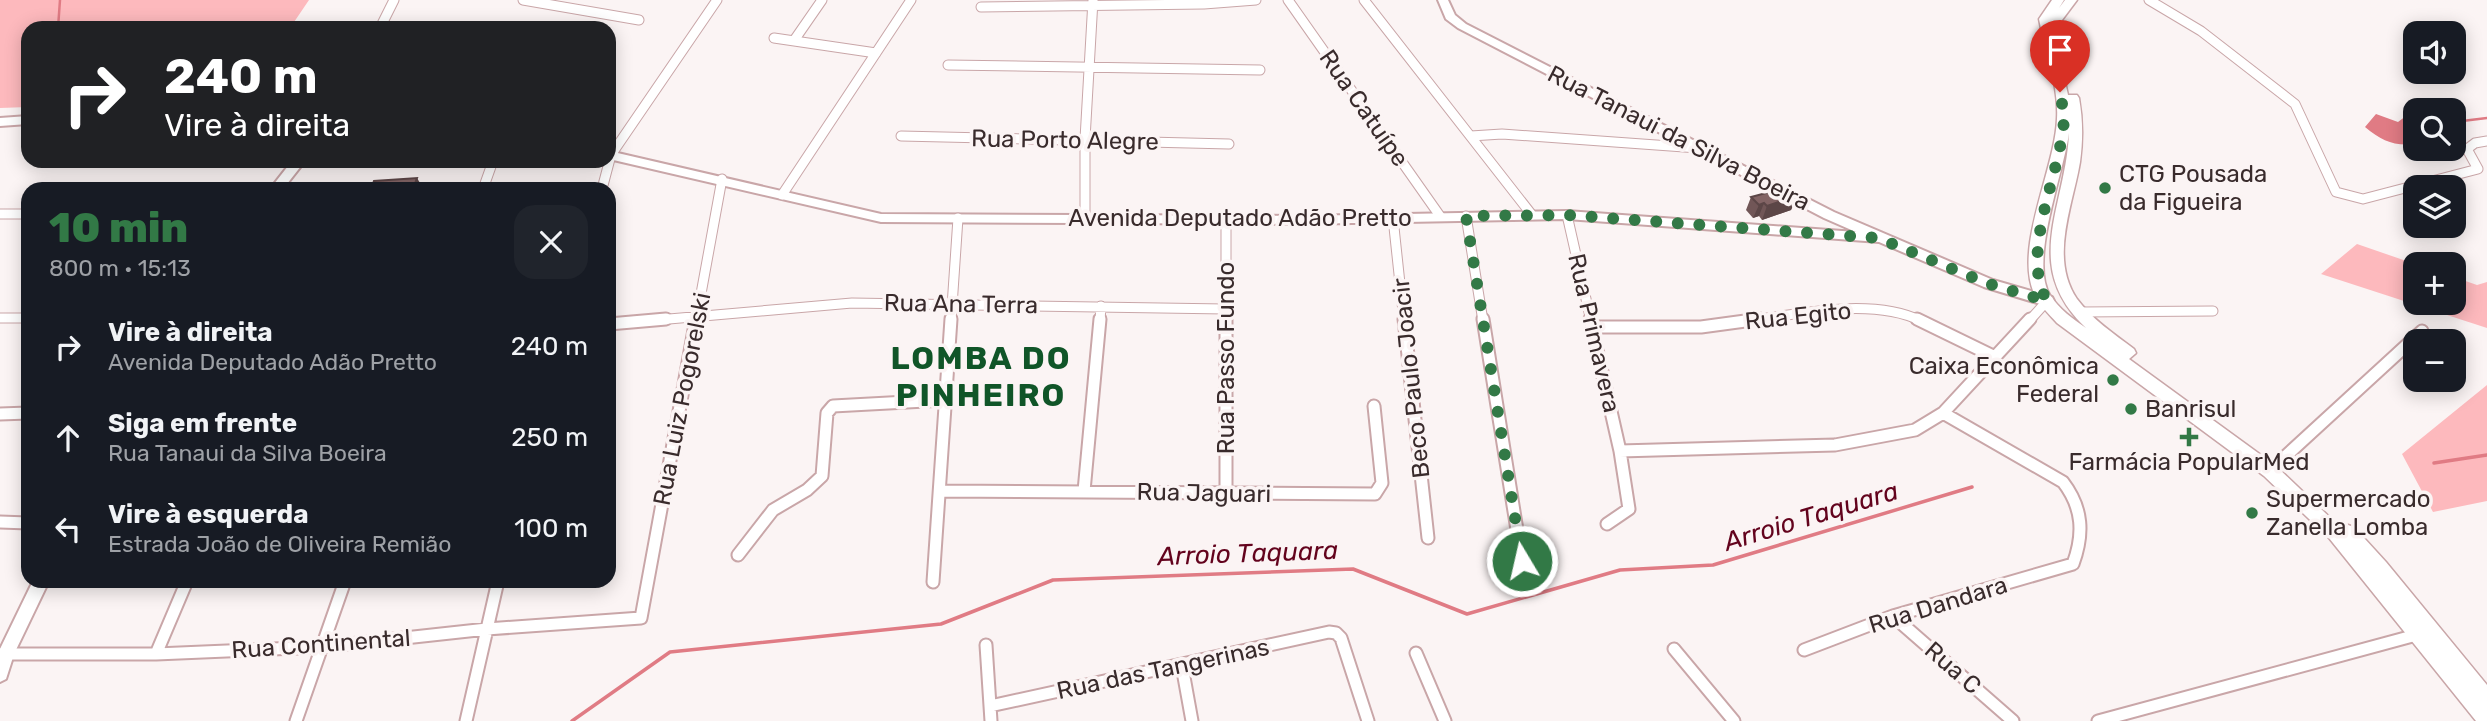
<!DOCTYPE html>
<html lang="pt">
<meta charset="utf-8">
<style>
:root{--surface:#171b24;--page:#20242c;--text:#f1f3f6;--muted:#9ea1a6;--accent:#327946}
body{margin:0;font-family:Rubik,sans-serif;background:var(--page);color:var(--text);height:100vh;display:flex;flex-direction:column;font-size:26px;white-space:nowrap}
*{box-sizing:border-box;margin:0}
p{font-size:23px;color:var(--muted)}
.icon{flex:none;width:38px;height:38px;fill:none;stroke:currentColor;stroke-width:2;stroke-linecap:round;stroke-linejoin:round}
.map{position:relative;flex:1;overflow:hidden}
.panel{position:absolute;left:21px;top:182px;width:595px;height:406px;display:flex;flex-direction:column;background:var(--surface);border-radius:21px;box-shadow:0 4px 18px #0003}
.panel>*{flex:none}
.banner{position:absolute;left:21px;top:21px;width:595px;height:147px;border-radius:21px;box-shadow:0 4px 18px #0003;background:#202124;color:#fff;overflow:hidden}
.fabs{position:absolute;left:2403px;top:21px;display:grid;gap:14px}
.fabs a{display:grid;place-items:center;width:63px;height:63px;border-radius:14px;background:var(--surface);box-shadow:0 4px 18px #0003;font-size:35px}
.pin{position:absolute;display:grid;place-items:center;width:60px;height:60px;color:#fff;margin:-72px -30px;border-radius:50% 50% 50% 0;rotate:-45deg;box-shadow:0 0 7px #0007}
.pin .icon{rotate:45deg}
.me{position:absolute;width:77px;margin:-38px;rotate:351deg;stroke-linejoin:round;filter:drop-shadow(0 0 5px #0008)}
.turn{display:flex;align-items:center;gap:24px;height:147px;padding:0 28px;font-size:32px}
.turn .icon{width:91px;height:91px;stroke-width:2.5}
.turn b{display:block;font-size:49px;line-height:60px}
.round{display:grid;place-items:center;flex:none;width:74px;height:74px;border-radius:21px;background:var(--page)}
.head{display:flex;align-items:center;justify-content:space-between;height:119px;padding:0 28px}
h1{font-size:42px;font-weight:800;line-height:52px;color:var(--accent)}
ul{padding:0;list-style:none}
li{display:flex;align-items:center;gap:21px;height:91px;padding:0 28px}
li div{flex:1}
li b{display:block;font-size:26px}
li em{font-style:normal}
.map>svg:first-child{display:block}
.green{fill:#fdb9bd}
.water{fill:#e07b84}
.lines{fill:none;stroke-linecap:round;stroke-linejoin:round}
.stream-far1{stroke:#e07b84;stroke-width:2.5}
.stream{stroke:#e07b84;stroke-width:3.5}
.minor-far1-casing{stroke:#c9a6a8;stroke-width:11}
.minor-casing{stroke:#c9a6a8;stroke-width:15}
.tertiary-casing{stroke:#c9a6a8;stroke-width:4}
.secondary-casing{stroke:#c9a6a8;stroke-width:3}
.minor-far1{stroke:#fff;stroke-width:9}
.minor{stroke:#fff;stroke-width:11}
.tertiary{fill:#fff;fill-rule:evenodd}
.secondary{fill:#fff;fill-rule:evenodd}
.wall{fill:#715657}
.shaded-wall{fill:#5c4647}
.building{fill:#836465;stroke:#5c4647;stroke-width:2}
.route{stroke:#327946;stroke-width:12;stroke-dasharray:0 21.6}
.poi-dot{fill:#327946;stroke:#fbf4f4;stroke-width:2.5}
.labels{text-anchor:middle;stroke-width:7;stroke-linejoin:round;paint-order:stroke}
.street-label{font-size:24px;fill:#392b2c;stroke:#fbf4f4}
.poi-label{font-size:24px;fill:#392b2c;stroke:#fbf4f4;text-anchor:start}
.water-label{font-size:26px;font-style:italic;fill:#63031d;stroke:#fbf4f4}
.district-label{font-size:32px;font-weight:bold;letter-spacing:2px;fill:#105528;stroke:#fbf4f4}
</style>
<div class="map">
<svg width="2487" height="721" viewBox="0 0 2487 721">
<rect width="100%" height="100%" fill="#fbf4f4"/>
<!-- green -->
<path class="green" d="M 0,0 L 309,0 L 290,28 L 28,28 L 28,107 L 0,108 Z
M 2357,244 L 2415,264 L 2415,303 L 2454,303 L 2454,277 L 2477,285 L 2487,282 L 2487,328 L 2321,274 Z
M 2487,385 L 2487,501 L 2433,512 L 2402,454 Z"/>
<!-- water -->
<path class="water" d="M 2435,103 L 2443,110 L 2415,110 L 2415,144 C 2393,146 2382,141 2365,127 L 2376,114 L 2398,122 L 2419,106 Z"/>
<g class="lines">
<!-- stream-far1 -->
<path class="stream-far1" d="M 58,28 L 60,0
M 2454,122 L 2487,118"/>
<!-- stream -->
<path class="stream" d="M 2434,463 L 2487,455
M 572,721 L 670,652 L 941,624 L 1053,580 L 1353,569 L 1467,614 L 1620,570 L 1713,565 L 1972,487"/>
<defs>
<path id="minor-far1" d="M 523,0 L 639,20
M 1288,0 L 1440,216
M 1364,0 L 1532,215
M 2149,0 L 2201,31 L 2295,104 L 2336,192 L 2363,199 L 2478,169 L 2467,149 L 2475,143 L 2487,141
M 981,7 L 1204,4 L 1256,0
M 380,28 L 394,0
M 774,38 L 876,53
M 795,39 L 822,0
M 948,65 L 1260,70
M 901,136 L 1229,144
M 1471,136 L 1502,134 L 1698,148
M 483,189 L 493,161
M 602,189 L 611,155 L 717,0
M 782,195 L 911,0
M 0,214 L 28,214
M 1567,215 L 1591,321
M 1466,216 L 1483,321
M 1393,218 L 1404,321
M 1085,219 L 1085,139 L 1093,0
M 1226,220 L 1226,321
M 2081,312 L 2213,311
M 0,318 L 28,318
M 646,321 L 852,303 L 1225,309
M 696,321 L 722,179
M 951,321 L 958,218
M 1100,321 L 1101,306
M 1747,321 C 1799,314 1872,297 1921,321
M 2029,321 L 2047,301"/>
<path id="minor" d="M 1226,319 L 1226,495
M 1404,319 L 1428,538
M 1483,319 L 1522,561
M 1590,319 L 1620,451 L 1629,509 L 1607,524
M 1917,319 L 1995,357
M 609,324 L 666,319
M 1593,327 L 1701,327 L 1760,319
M 0,414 L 28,413
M 1620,451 L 1835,445 L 1915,430 L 1943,413 L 2030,319
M 2277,464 L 2422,331
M 942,491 L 1375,494 L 1382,483 L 1374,406
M 1084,491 L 1100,319
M 0,522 L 28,523
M 738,555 L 773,510 L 807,490 L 822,476 L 827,413 L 833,406 L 944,400
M 933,582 L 951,319
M 1893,616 L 2013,721
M 986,645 L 991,721
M 1674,649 L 1734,721
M 1804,650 L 1893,616 L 2073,564 C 2084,534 2083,508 2063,482 L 1943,413
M 1416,653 L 1445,721
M 0,654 L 156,654 L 322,647 L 487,629 L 641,618 L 696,319
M 156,654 L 187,581
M 1182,666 L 1192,721
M 990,706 L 1329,632 L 1336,633 L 1341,638 L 1368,721
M 296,721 L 345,581
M 466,721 L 498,581
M 2098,721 L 2420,634"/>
<path id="tertiary" d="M 1438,0 L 1448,0 L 1455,15 L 1466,24 L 1834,212 L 1993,280 L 2052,297 L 2054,301 L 2047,306 L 1984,287 L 1879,242 L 1567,219 L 1299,224 L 881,222 L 609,159 L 609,151 L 881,214 L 1299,216 L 1567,211 L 1856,232 L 1824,218 L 1458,28 L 1446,19 Z
M 28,116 L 28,124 L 0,126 L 0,118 Z
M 292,161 L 305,161 L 283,189 L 270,189 Z
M 33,581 L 49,581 L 14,654 L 6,679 L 0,682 L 0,649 Z"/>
<path id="secondary" d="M 2052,0 L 2064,0 L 2059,8 L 2065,0 L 2077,0 L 2062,20 L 2065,34 L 2063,37 L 2055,37 L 2068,95 L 2077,95 L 2079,98 C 2083,120 2083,140 2080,162 C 2073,205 2049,258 2077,299 C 2092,319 2114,334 2134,349 L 2136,353 L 2129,359 L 2276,466 L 2341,528 L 2348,525 L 2354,527 L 2386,562 L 2487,685 L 2487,721 L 2476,721 L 2329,538 L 2264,476 L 2057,323 C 2049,314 2039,305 2034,293 C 2014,247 2055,169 2057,119 C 2059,86 2045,51 2039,19 ZM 2069,133 C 2066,207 2020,266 2086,328 C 2073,319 2059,309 2050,295 C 2029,261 2064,172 2069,133 Z"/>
</defs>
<!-- minor-far1 casing -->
<use href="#minor-far1" class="minor-far1-casing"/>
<!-- minor casing -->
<use href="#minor" class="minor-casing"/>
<!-- tertiary casing -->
<use href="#tertiary" class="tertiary-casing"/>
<!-- secondary casing -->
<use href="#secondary" class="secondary-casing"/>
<!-- minor-far1 -->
<use href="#minor-far1" class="minor-far1"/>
<!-- minor -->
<use href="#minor" class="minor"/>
<!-- tertiary -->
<use href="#tertiary" class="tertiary"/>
<!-- secondary -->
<use href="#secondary" class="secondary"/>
</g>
<!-- wall -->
<path class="wall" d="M 1797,196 L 1791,210 L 1762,220 L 1759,216 L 1753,218 L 1746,210 L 1751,197 Z"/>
<!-- shaded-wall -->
<path class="shaded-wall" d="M 417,178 L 423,188 L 423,189 L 413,189 Z
M 1797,196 L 1791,210 L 1762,220 L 1767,206 Z
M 1764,203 L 1759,216 L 1753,218 L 1759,205 Z"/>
<!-- building -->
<path class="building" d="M 417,178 L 413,189 L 371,189 L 374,181 Z
M 1788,187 L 1797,196 L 1767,206 L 1764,203 L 1759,205 L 1751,197 Z"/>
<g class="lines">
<!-- route -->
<path class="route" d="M 1522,561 L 1466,216 L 1567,215 L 1878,238 L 1989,284 L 2047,301 C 2019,252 2061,174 2064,119 C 2064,110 2061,101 2060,92"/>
</g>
<!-- markers -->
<g class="poi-dot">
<circle cx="2105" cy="188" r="7"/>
<circle cx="2113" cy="380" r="7"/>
<circle cx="2131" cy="409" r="7"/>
<path d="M2185.5 426.5h7v7h7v7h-7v7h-7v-7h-7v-7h7z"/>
<circle cx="2252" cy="513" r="7"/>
</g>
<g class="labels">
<!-- street labels -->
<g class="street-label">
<text transform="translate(1364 108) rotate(55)" y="8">Rua Catuípe</text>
<text transform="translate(1679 138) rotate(27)" y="8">Rua Tanaui da Silva Boeira</text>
<text transform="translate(1065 140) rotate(1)" y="8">Rua Porto Alegre</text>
<text x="1240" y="226">Avenida Deputado Adão Pretto</text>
<text transform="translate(961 304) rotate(1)" y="8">Rua Ana Terra</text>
<text transform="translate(1798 316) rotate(-6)" y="8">Rua Egito</text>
<text transform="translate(1594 333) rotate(77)" y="8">Rua Primavera</text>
<text transform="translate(1226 358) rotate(-90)" y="8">Rua Passo Fundo</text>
<text transform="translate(1411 378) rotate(-96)" y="8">Beco Paulo Joacir</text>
<text transform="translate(682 399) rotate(-79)" y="8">Rua Luiz Pogorelski</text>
<text transform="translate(1204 493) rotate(1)" y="8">Rua Jaguari</text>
<text transform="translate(1938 605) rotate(-17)" y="8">Rua Dandara</text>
<text transform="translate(321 644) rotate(-4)" y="8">Rua Continental</text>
<text transform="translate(1953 668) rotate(41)" y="8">Rua C</text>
<text transform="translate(1163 669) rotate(-12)" y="8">Rua das Tangerinas</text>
</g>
<!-- poi labels -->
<g class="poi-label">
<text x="2119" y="182">CTG Pousada<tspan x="2119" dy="28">da Figueira</tspan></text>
<text x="2099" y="374" text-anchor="end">Caixa Econômica<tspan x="2099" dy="28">Federal</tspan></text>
<text x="2145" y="417">Banrisul</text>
<text x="2189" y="470" text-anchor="middle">Farmácia PopularMed</text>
<text x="2266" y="507">Supermercado<tspan x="2266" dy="28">Zanella Lomba</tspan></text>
</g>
<!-- water labels -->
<g class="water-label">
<text transform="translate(1811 516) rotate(-17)" y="9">Arroio Taquara</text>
<text transform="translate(1248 553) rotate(-2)" y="9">Arroio Taquara</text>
</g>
<!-- district labels -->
<g class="district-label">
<text x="981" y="369">LOMBA DO<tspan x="981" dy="37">PINHEIRO</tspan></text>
</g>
</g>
</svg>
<div class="fabs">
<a><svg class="icon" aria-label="sound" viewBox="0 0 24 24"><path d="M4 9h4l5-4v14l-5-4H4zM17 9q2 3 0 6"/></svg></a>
<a><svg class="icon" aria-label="search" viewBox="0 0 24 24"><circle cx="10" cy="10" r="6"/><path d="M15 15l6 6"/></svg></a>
<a><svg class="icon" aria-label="layers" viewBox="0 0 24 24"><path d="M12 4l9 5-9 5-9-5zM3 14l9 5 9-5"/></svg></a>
<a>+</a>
<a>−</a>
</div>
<div class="pin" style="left:2060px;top:92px;background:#d93025"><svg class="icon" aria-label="arrive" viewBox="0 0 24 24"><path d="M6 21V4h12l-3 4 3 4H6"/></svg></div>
<svg class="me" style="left:1522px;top:561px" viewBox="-20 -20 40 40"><circle r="17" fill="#327946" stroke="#fff" stroke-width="3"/><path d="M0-11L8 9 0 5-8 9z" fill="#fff"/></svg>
<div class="banner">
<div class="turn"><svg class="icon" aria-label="right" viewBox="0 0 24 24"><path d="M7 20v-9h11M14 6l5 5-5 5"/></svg><div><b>240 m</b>Vire à direita</div></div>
</div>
<section class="panel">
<div class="head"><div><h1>10 min</h1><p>800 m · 15:13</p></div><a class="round"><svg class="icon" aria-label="close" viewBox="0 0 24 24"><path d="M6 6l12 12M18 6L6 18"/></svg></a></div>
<ul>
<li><svg class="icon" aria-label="right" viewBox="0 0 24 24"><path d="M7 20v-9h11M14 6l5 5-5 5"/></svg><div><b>Vire à direita</b><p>Avenida Deputado Adão Pretto</p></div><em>240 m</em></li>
<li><svg class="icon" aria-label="ahead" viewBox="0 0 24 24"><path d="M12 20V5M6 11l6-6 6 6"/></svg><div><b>Siga em frente</b><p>Rua Tanaui da Silva Boeira</p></div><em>250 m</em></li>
<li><svg class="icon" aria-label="left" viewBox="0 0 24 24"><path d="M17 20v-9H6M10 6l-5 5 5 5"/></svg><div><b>Vire à esquerda</b><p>Estrada João de Oliveira Remião</p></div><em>100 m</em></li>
</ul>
</section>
</div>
